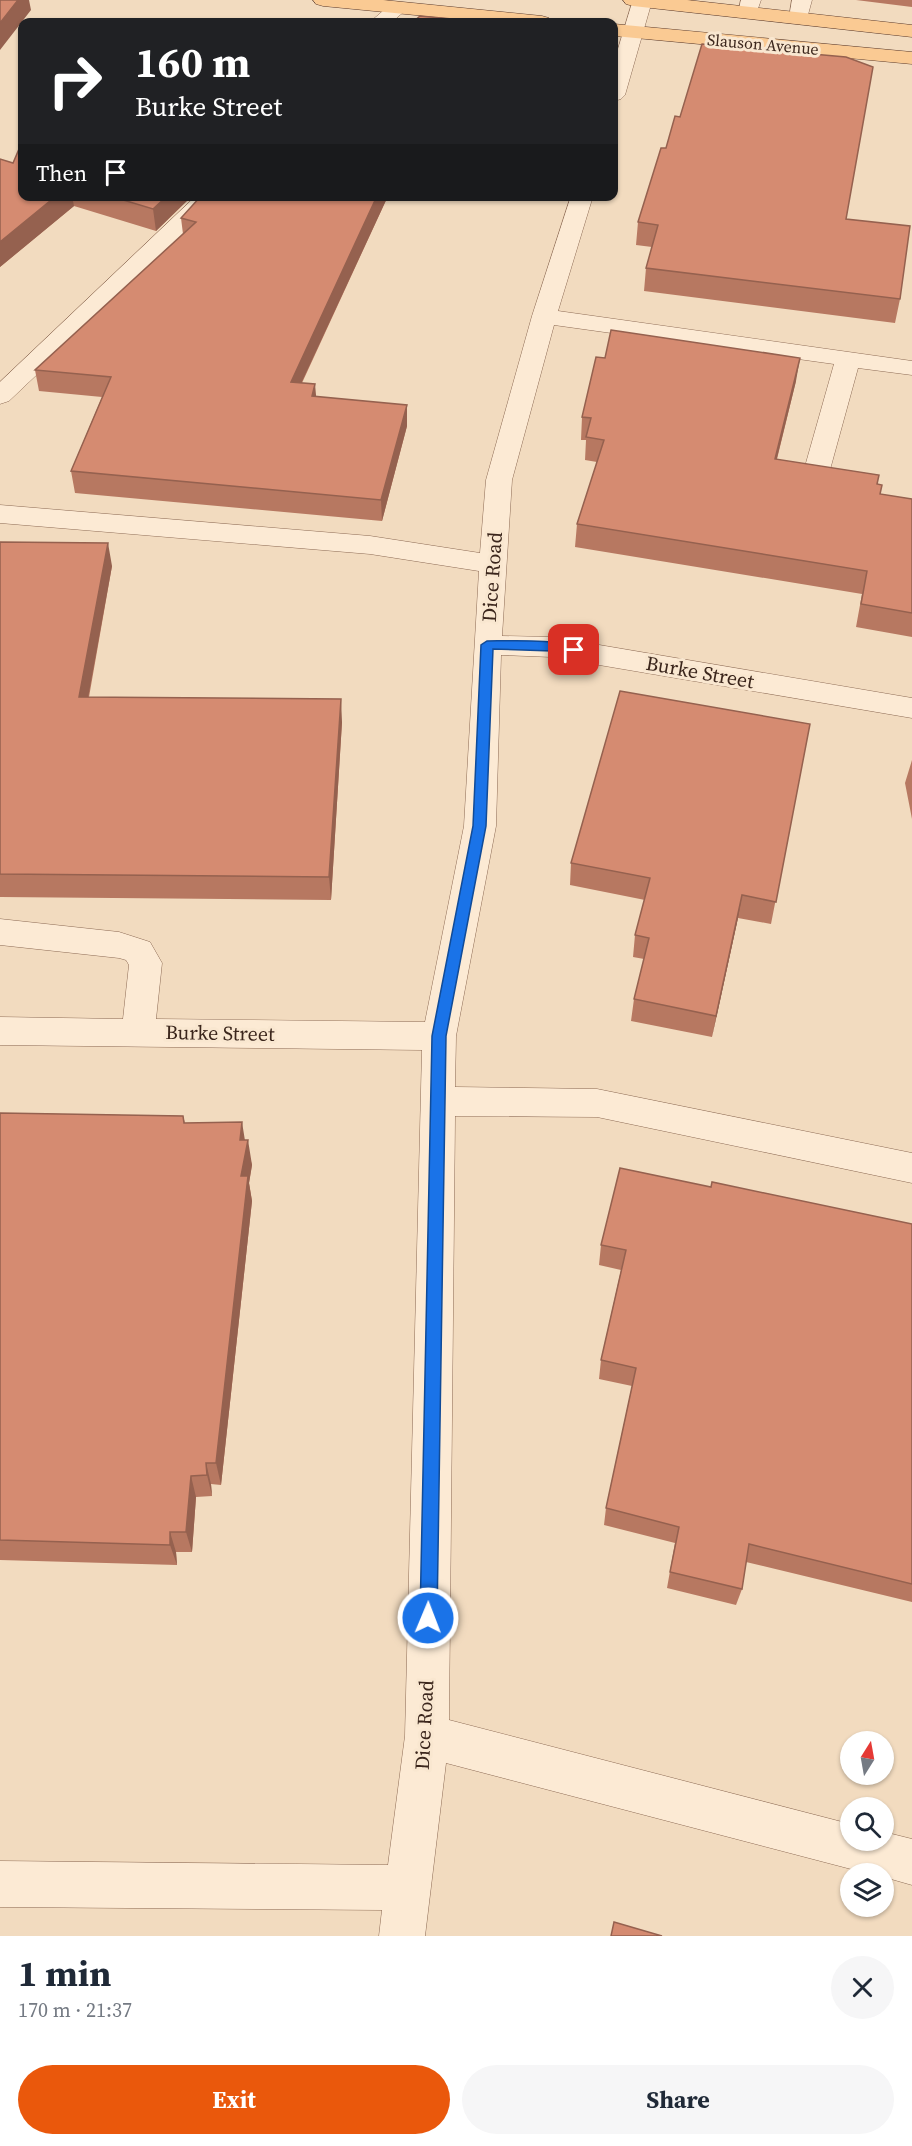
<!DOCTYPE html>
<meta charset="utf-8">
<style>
:root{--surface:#fff;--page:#f6f6f7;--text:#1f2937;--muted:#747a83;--accent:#ea580c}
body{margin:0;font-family:"Source Serif 4",serif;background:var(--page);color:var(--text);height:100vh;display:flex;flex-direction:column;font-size:22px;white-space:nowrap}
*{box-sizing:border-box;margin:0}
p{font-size:20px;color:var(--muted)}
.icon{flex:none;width:33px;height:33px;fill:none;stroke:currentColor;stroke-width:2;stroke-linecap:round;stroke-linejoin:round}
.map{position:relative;height:1936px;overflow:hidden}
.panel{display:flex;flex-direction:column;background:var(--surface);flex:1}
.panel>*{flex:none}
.guide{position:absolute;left:18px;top:18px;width:600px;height:183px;border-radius:12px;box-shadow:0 2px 4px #0004;background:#202124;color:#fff;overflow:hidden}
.needle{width:39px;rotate:11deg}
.controls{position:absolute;left:840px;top:1731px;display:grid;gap:12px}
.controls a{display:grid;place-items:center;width:54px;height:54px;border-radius:50%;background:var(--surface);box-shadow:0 2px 4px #0004;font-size:30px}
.pin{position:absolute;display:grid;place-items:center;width:51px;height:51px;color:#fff;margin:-26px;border-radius:12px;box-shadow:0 3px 9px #0006}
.me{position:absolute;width:66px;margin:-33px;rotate:1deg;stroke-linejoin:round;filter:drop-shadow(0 0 4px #0008)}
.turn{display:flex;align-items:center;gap:21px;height:126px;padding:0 18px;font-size:27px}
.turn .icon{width:78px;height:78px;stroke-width:2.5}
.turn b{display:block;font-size:42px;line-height:51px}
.then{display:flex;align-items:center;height:57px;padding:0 18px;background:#0003;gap:12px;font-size:22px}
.round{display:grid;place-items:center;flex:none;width:63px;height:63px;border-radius:32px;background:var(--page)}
.headline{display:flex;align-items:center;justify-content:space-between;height:102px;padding:0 18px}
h1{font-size:36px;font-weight:700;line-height:45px}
.action{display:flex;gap:12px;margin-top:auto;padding:12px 18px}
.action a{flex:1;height:69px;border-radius:36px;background:var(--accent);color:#fff;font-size:24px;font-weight:700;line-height:69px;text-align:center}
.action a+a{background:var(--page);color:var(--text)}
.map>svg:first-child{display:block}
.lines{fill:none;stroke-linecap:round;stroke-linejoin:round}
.minor-casing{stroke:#8d6b55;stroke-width:1}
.major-casing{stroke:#5a392a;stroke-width:1}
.minor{fill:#fcead4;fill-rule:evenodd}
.major{fill:#faca93;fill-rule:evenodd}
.wall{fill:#b77861}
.shaded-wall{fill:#95614f}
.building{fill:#d58b71;stroke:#95614f;stroke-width:1.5}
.route{fill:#1a73e8;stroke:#114b97;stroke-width:1.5}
.labels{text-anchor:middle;stroke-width:6;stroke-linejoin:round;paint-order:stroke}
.far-street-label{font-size:16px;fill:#3b261c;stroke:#f9e7d0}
.street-label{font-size:20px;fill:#3b261c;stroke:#f9e7d0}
</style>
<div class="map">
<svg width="912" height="1936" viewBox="0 0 912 1936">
<rect width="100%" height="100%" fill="#f2dbbf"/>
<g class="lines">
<defs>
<path id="minor" d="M 633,0 L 652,1 L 625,95 L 621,99 L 614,101 L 614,62 Z
M 741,0 L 761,0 L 755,17 L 741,17 L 738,13 Z
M 792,0 L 812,0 L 806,22 L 792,22 L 789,18 Z
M 398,2 L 405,4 L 408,8 L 392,22 L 370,22 L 391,4 Z
M 196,196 L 220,196 L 181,238 L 9,401 L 0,404 L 0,382 Z
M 571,196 L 593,196 L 558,311 L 912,361 L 912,375 L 858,368 L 828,477 L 824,483 L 815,485 L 806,483 L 802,477 L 834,364 L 554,325 L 512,480 L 502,636 L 552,637 L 912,698 L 912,718 L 552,657 L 501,655 L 496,826 L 456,1036 L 455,1087 L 597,1089 L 912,1153 L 912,1183 L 597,1117 L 455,1116 L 449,1720 L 850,1824 L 850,1840 L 884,1840 L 884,1832 L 912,1839 L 912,1885 L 884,1877 L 884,1874 L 870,1874 L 446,1763 L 425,1936 L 379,1936 L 382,1910 L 0,1907 L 0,1861 L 388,1865 L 405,1736 L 422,1050 L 0,1045 L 0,1017 L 123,1019 L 129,965 L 126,960 L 119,958 L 0,945 L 0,919 L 119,932 L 150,942 L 162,963 L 156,1019 L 425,1022 L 464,826 L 479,571 L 370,554 L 0,523 L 0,505 L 370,536 L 480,553 L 486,480 L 532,316 Z"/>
<path id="major" d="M 313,0 L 383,0 L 542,16 L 549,18 L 552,22 L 487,22 L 323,6 L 316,4 Z
M 623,0 L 687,0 L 912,25 L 912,37 L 633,6 L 626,4 Z
M 614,24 L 912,52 L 912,64 L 614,36 Z"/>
</defs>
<!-- minor casing -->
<use href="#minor" class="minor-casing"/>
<!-- major casing -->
<use href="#major" class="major-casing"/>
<!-- minor -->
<use href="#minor" class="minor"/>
<!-- major -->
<use href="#major" class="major"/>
</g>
<!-- wall -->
<path class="wall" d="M 856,0 L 912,0 L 912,7 Z
M 0,159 L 22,196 L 192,196 L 156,231 L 74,206 L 0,267 Z
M 201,196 L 388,196 L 302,383 L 316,397 L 407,405 L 407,426 L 382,521 L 75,493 L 71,471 L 102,397 L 39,391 L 35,370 L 183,234 L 181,218 Z
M 846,219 L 900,299 L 895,323 L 644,291 L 646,268 L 652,247 L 636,245 L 638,222 Z
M 796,381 L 777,459 L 877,484 L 880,494 L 912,499 L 912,637 L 856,627 L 862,594 L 575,547 L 577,524 L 597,462 L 585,460 L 586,440 L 581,440 L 582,417 Z
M 0,542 L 112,566 L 89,697 L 342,722 L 331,900 L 0,897 Z
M 810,724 L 771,924 L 738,918 L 712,1037 L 631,1021 L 634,999 L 644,959 L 633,957 L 635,935 L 645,900 L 570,885 L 571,863 Z
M 912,760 L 912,819 L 905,783 Z
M 0,1113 L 183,1116 L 185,1123 L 245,1140 L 252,1165 L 249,1183 L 252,1201 L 221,1485 L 211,1484 L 212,1496 L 196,1497 L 192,1552 L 176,1552 L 177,1565 L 0,1560 Z
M 711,1187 L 912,1224 L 912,1602 L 746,1562 L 742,1589 L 736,1605 L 667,1588 L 675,1543 L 604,1525 L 606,1508 L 632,1386 L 599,1379 L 601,1360 L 621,1270 L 599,1265 L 601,1245 Z"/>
<!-- shaded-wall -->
<path class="shaded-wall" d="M 18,0 L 29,0 L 31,10 L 0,50 L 0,23 Z
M 56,196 L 72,196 L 74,206 L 0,267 L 0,242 Z
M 167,196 L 192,196 L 156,231 L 153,209 Z
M 377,196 L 388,196 L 292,403 L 291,382 Z
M 800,358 L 796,381 L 771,482 L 775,459 Z
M 315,384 L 317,406 L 312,396 Z
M 407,405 L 407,426 L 382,521 L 381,500 Z
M 108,543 L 112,566 L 84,720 L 79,697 Z
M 341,699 L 342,722 L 331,900 L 329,877 Z
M 742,895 L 738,918 L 712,1037 L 716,1016 Z
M 242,1122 L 246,1147 L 248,1140 L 252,1165 L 249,1183 L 252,1201 L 221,1485 L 216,1463 L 241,1176 L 240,1140 Z
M 206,1463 L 211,1484 L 212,1496 L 207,1475 Z
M 191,1476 L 196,1497 L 192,1552 L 186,1532 Z
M 170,1532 L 176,1552 L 177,1565 L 170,1545 Z"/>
<!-- building -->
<path class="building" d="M 0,0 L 18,0 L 0,23 Z
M 420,16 L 484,22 L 413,22 Z
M 702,44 L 846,57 L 873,67 L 846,219 L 910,226 L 900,299 L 646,268 L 658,225 L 638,222 L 661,148 L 666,148 L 675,116 L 680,117 Z
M 22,142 L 22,196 L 56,196 L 0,242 L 0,159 L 13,163 Z
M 110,196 L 167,196 L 153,209 Z
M 201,196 L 377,196 L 291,382 L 315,384 L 312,396 L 407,405 L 381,500 L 71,471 L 111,377 L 35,370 L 196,222 L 181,218 Z
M 611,330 L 800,358 L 775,459 L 879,475 L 877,484 L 882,485 L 880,494 L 912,499 L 912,613 L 861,604 L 867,571 L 577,524 L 604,440 L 586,437 L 591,418 L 582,417 L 596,357 L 605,358 Z
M 0,542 L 108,543 L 79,697 L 341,699 L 329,877 L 0,874 Z
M 620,691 L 810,724 L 776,902 L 742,895 L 716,1016 L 634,999 L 649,938 L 635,935 L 650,878 L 571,863 Z
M 0,1113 L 183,1116 L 184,1123 L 242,1122 L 240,1140 L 248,1140 L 241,1176 L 248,1176 L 216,1463 L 206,1463 L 207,1475 L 191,1476 L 186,1532 L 170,1532 L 170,1545 L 0,1540 Z
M 620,1168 L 711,1187 L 712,1182 L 912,1224 L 912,1584 L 749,1544 L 742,1589 L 670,1572 L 679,1527 L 606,1508 L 636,1368 L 601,1360 L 626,1250 L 601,1245 Z
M 614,1922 L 662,1936 L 611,1936 Z"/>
<!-- route -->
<path class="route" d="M 487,641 C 506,641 568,638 580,650 L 574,654 L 552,651 L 493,649 L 486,826 L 446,1036 L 437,1618 L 435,1624 L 428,1627 L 422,1624 L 420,1618 L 432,1036 L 473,826 L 481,645 Z"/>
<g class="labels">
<!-- far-street labels -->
<g class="far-street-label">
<text transform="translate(763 44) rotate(5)" y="6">Slauson Avenue</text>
</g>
<!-- street labels -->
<g class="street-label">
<text transform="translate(492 577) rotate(-86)" y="7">Dice Road</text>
<text transform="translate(700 672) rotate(10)" y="7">Burke Street</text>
<text transform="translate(220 1033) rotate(1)" y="7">Burke Street</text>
<text transform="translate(424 1725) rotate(-87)" y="7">Dice Road</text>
</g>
</g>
</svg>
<div class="controls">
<a><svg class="needle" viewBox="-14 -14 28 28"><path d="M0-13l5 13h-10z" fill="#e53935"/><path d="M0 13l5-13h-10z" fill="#747a83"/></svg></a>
<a><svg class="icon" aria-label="search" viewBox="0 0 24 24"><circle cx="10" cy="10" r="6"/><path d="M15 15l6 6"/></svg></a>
<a><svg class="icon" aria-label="layers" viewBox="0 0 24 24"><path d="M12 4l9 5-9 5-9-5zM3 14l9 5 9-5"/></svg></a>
</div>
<div class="pin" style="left:574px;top:650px;background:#d93025"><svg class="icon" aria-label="arrive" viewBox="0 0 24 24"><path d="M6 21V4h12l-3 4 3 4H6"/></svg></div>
<svg class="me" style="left:428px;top:1618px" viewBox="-20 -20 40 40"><circle r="17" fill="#1a73e8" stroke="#fff" stroke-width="3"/><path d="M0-11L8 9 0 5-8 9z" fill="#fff"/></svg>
<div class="guide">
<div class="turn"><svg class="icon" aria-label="right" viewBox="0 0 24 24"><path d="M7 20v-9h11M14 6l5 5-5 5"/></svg><div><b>160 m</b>Burke Street</div></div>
<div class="then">Then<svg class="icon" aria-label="arrive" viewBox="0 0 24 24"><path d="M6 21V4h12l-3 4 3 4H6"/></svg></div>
</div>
</div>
<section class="panel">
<div class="headline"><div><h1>1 min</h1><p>170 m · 21:37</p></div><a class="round"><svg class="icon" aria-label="close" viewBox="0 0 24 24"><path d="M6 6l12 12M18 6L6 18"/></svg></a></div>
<div class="action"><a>Exit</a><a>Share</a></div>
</section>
